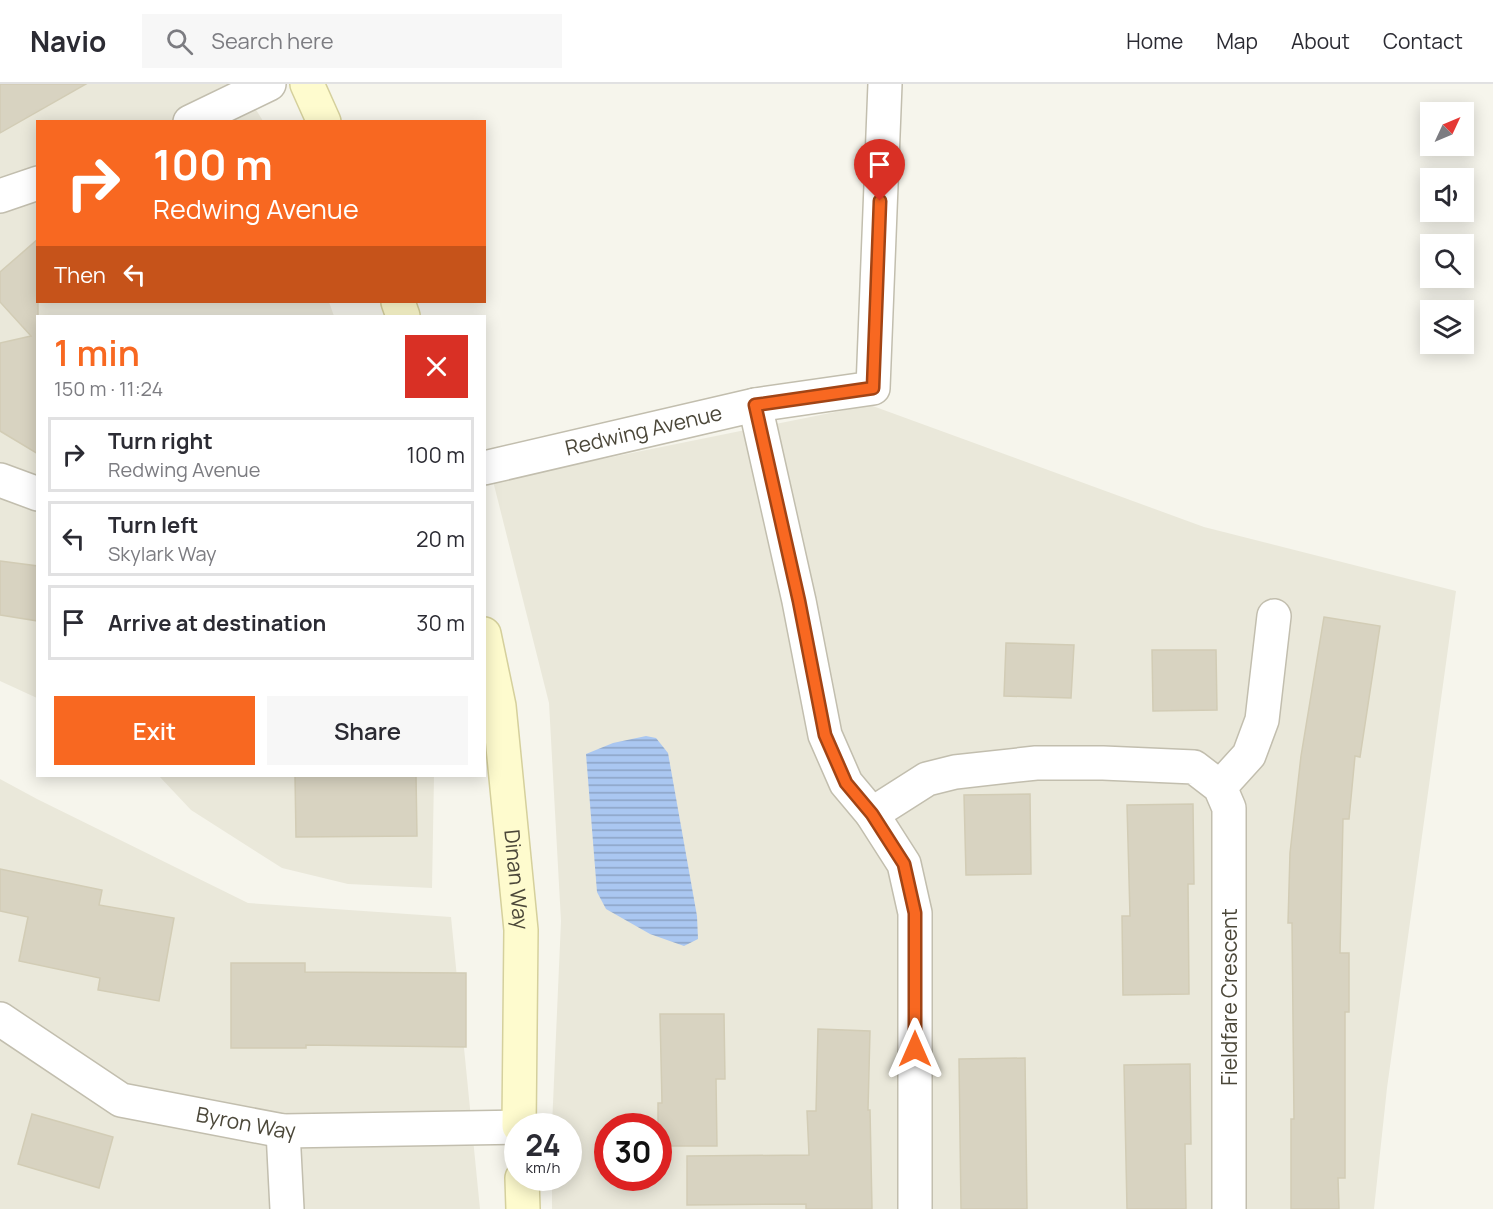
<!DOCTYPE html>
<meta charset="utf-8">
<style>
:root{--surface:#fff;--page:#f7f7f7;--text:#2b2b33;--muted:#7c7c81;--line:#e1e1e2;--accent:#f86821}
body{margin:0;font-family:Manrope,sans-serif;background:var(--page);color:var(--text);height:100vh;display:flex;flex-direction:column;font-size:22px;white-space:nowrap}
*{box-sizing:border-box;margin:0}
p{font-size:20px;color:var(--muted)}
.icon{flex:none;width:33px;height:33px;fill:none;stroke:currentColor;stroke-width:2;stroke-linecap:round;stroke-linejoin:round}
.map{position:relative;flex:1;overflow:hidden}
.panel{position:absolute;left:36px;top:231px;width:450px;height:462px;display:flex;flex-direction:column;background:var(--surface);border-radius:0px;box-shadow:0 3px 15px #0003}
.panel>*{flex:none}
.banner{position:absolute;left:36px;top:36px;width:450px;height:183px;border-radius:0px;box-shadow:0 3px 15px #0003;background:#f86821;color:#fff;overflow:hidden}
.needle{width:39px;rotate:46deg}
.buttons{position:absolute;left:1420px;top:18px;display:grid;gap:12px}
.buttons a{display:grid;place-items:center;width:54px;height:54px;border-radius:0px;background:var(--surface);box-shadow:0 3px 15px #0003;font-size:30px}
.speed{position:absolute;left:504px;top:1029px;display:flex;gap:12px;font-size:30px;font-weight:700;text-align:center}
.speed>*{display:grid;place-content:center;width:78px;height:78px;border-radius:50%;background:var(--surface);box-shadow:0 3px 15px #0003;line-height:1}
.speed small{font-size:15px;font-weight:400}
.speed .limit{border:9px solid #d22;background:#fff;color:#111}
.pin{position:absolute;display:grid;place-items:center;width:51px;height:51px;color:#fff;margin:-62px -26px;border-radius:50% 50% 50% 0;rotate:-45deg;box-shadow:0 0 6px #0007}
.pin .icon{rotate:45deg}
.me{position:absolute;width:66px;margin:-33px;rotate:0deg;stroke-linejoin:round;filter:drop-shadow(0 0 4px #0008)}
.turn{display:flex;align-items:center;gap:21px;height:126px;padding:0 18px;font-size:27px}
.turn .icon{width:78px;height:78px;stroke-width:2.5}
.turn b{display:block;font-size:42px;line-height:51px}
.then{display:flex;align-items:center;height:57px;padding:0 18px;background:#0003;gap:12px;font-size:22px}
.round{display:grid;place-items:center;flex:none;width:63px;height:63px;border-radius:0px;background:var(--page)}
.headline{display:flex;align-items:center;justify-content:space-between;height:102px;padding:0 18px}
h1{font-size:36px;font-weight:600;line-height:45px;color:var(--accent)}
.button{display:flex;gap:12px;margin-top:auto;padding:12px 18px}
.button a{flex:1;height:69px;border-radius:0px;background:var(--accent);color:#fff;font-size:24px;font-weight:600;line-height:69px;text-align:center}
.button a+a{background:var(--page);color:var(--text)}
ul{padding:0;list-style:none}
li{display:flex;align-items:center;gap:18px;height:75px;margin:0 12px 9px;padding:0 6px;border:3px solid var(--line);border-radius:0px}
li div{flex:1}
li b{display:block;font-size:22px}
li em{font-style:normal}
header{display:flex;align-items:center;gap:36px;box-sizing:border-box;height:84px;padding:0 30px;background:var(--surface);border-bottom:2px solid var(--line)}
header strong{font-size:28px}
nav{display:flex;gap:33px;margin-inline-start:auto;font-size:21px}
.search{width:420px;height:54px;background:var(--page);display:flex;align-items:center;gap:15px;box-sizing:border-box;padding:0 21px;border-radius:0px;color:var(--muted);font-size:22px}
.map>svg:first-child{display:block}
.residential{fill:#eae8da;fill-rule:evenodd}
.water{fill:url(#water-rules)}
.building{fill:#d8d3c1;stroke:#d2ccb5;stroke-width:1.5}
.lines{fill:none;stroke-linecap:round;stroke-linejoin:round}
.street-casing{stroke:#c2beae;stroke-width:36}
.secondary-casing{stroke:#d5d09c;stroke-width:36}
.street{stroke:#fff;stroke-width:33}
.secondary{stroke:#fefbce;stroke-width:33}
.route-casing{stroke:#a14415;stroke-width:15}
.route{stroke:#f86821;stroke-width:10}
.labels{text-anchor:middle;stroke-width:5;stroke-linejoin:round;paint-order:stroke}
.street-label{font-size:21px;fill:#4b4739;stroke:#fff}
</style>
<header>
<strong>Navio</strong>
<div class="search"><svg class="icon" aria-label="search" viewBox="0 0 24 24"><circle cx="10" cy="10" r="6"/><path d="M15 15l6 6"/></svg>Search here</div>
<nav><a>Home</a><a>Map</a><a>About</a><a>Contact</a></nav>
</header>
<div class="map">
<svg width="1493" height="1125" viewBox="0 0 1493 1125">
<defs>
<pattern id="water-rules" width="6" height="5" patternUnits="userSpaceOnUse" patternTransform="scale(1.5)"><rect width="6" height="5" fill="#aac7f1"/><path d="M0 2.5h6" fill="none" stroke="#8ca3c4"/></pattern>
</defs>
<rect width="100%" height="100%" fill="#f6f5ec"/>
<!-- residential -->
<path class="residential" d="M 0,0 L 240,0 L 263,37 L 38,38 L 38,218 L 329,218 L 334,232 L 38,232 L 37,614 L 0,597 Z
M 870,321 L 1204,443 L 1456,507 L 1387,1004 L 1374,1125 L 552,1125 L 552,1094 L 568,1094 L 568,1042 L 552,1042 L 561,837 L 549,619 L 493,397 ZM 608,1042 L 658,1042 L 658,1094 L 608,1094 Z
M 159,692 L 434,692 L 432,804 L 348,800 L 282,784 L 191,726 Z
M 0,695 L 37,715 L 248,819 L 451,833 L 480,1125 L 0,1125 Z"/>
<!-- water -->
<path class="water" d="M 646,652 L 656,654 L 668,669 L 697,832 L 698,855 L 684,862 L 650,850 L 606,825 L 597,808 L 586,670 L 613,659 Z"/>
<!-- building -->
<path class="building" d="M 0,0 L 86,0 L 0,49 Z
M 38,155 L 38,370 L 0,347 L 0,259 L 31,252 L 0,218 L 0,188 Z
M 0,477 L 38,482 L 38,537 L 0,531 Z
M 1324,533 L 1380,542 L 1360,673 L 1355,672 L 1349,735 L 1343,735 L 1340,869 L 1349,869 L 1349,928 L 1345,928 L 1345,1094 L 1338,1094 L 1339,1125 L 1291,1125 L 1291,1035 L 1294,1035 L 1292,839 L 1288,839 L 1290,769 L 1301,672 Z
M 1006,559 L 1074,561 L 1071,614 L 1004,612 Z
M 1152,566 L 1216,566 L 1217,626 L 1153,627 Z
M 295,692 L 416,692 L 417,752 L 296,753 Z
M 1030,710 L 1031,790 L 966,791 L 964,711 Z
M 1193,720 L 1194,800 L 1188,800 L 1189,910 L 1123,911 L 1122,832 L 1130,832 L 1127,721 Z
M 0,785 L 102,806 L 99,821 L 174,834 L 159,917 L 98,906 L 100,894 L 19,877 L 28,833 L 0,827 Z
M 231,879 L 305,879 L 305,888 L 466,889 L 466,963 L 306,961 L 306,964 L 231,964 Z
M 660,930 L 724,930 L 725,995 L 716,995 L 717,1062 L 658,1062 L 658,1019 L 662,1019 Z
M 818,945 L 870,947 L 868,1026 L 870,1026 L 872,1125 L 806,1125 L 806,1120 L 687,1121 L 687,1072 L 809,1071 L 807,1027 L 816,1027 Z
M 1025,974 L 1027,1125 L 961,1125 L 959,975 Z
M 1190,980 L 1191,1060 L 1185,1060 L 1186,1125 L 1127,1125 L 1124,981 Z
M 32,1030 L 113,1053 L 99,1104 L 18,1080 Z"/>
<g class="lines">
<defs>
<g id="street">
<path d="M 190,38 L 269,0"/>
<path d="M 0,112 L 38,99"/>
<path d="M 755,321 L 799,517 L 825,651 L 846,699 L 872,730 L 904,780 L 915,829 L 915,1125"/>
<path id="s1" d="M 484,384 L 755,321 L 873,304 L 885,0"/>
<path d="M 0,396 L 38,410"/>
<path d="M 1220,703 L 1249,671 L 1262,636 L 1274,532"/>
<path d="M 872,730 L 927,695 L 955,688 L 1036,679 L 1103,679 L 1194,683 L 1220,703 L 1229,724 L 1229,1125"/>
<path id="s2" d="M 0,935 L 121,1016 L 283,1047 L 518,1043"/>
<path d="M 283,1047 L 287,1125"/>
</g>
<g id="secondary">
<path d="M 307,0 L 324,38"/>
<path d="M 398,218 L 403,232"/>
<path id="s3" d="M 484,550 L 499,622 L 521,846 L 519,1042"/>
<path d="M 522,1094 L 523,1125"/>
</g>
</defs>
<!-- street casing -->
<use href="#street" class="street-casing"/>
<!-- secondary casing -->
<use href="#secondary" class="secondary-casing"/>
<!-- street -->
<use href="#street" class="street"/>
<!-- secondary -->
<use href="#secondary" class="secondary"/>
</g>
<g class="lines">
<defs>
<path id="route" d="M 880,117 L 873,304 L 755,321 L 799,517 L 825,651 L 846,699 L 872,730 L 904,780 L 915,829 L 915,965"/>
</defs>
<!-- route casing -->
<use href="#route" class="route-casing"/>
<!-- route -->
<use href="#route" class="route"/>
</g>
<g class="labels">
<!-- street labels -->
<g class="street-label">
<text dy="7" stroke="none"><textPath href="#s1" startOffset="164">Redwing Avenue</textPath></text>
<text dy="7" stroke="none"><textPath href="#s3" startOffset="248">Dinan Way</textPath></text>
<text transform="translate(1230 913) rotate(-90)" y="7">Fieldfare Crescent</text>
<text dy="7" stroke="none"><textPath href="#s2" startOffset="273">Byron Way</textPath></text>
</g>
</g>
</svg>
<div class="buttons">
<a><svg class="needle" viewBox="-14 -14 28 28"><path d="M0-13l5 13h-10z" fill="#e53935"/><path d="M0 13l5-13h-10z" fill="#7c7c81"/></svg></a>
<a><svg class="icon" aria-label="sound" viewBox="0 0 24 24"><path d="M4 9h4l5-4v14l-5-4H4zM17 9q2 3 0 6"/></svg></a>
<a><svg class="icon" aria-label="search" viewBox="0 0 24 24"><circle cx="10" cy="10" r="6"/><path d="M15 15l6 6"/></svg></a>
<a><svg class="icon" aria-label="layers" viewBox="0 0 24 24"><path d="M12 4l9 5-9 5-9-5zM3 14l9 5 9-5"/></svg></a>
</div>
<div class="speed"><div>24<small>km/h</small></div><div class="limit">30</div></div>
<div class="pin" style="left:880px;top:117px;background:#d93025"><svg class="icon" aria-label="arrive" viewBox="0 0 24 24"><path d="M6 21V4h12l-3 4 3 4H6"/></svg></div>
<svg class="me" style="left:915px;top:965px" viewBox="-20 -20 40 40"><path d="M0-17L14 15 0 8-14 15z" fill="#f86821" stroke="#fff" stroke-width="4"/></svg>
<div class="banner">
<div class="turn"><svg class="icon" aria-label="right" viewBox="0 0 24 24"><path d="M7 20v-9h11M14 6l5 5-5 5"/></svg><div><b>100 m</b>Redwing Avenue</div></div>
<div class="then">Then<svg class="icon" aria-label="left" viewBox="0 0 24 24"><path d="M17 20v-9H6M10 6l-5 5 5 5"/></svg></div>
</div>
<section class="panel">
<div class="headline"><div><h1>1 min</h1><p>150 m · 11:24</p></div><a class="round" style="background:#d93025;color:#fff"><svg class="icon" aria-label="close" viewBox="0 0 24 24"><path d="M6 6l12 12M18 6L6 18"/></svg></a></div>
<ul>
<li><svg class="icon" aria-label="right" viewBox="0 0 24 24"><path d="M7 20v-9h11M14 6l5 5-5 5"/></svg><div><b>Turn right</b><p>Redwing Avenue</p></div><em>100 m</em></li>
<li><svg class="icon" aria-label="left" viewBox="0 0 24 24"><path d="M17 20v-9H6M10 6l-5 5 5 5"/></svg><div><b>Turn left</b><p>Skylark Way</p></div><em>20 m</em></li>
<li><svg class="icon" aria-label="arrive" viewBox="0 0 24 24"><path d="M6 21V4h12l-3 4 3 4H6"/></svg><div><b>Arrive at destination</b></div><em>30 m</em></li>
</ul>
<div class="button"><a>Exit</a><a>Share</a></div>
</section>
</div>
